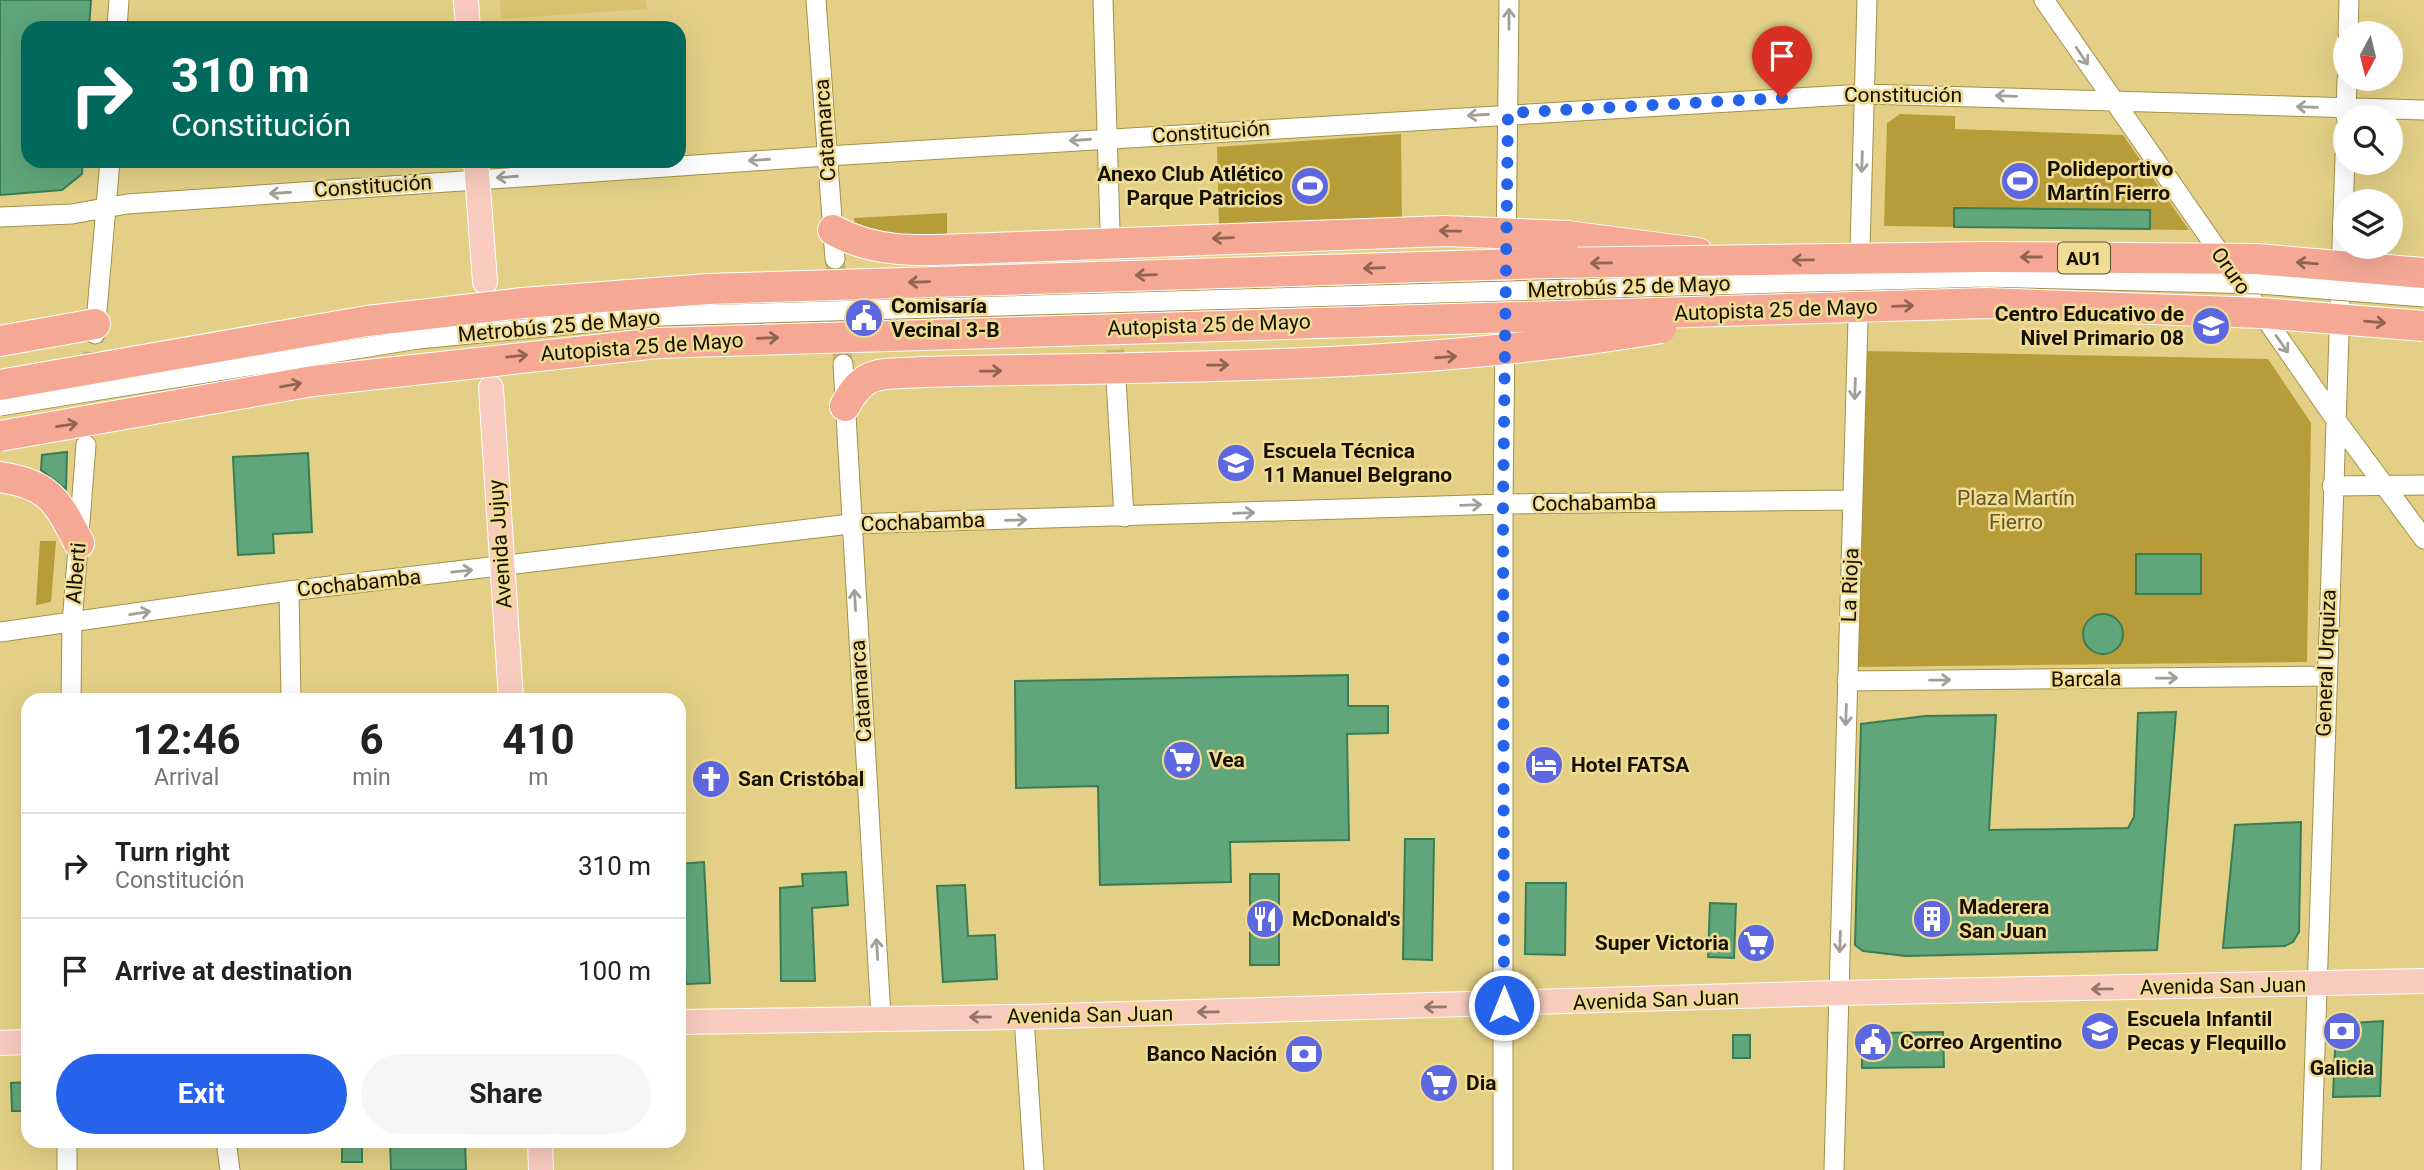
<!DOCTYPE html>
<meta charset="utf-8">
<style>
:root{--surface:#fff;--page:#f6f6f6;--text:#222;--muted:#767676;--line:#e0e0e0;--accent:#2563eb}
body{margin:0;font-family:Roboto,sans-serif;background:var(--page);color:var(--text);height:100vh;display:flex;flex-direction:column;font-size:26px;white-space:nowrap}
*{box-sizing:border-box;margin:0}
p{font-size:23px;color:var(--muted)}
.icon{flex:none;width:38px;height:38px;fill:none;stroke:currentColor;stroke-width:2;stroke-linecap:round;stroke-linejoin:round}
.map{position:relative;flex:1;overflow:hidden}
.side{position:absolute;left:21px;top:693px;width:665px;height:455px;display:flex;flex-direction:column;background:var(--surface);border-radius:21px;box-shadow:0 7px 28px #0002}
.side>*{flex:none}
.guide{position:absolute;left:21px;top:21px;width:665px;height:147px;border-radius:21px;box-shadow:0 7px 28px #0002;background:#00695c;color:#fff;overflow:hidden}
.needle{width:46px;rotate:187deg}
.buttons{position:absolute;left:2333px;top:21px;display:grid;gap:14px}
.buttons a{display:grid;place-items:center;width:70px;height:70px;border-radius:50%;background:var(--surface);box-shadow:0 7px 28px #0002;font-size:35px}
.pin{position:absolute;display:grid;place-items:center;width:60px;height:60px;color:#fff;margin:-72px -30px;border-radius:50% 50% 50% 0;rotate:-45deg;box-shadow:0 0 7px #0007}
.pin .icon{rotate:45deg}
.me{position:absolute;width:77px;margin:-38px;rotate:0deg;stroke-linejoin:round;filter:drop-shadow(0 0 5px #0008)}
.turn{display:flex;align-items:center;gap:24px;height:147px;padding:0 35px;font-size:32px}
.turn .icon{width:91px;height:91px;stroke-width:2.5}
.turn b{display:block;font-size:49px;line-height:60px}
.eta{display:flex;justify-content:space-evenly;align-items:center;height:119px;text-align:center}
.eta b{font-size:42px;font-weight:700;line-height:49px}
.primary-button{display:flex;gap:14px;margin-top:auto;padding:14px 35px}
.primary-button a{flex:1;height:80px;border-radius:42px;background:var(--accent);color:#fff;font-size:28px;font-weight:700;line-height:80px;text-align:center}
.primary-button a+a{background:var(--page);color:var(--text)}
ul{padding:0;list-style:none}
li{display:flex;align-items:center;gap:21px;height:105px;padding:0 35px;border-top:2px solid var(--line)}
li div{flex:1}
li b{display:block;font-size:26px}
li em{font-style:normal}
.map>svg:first-child{display:block}
.built{fill:#dac472}
.green{fill:#b69d39}
.building{fill:#61a57a;stroke:#387d54;stroke-width:2}
.lines{fill:none;stroke-linecap:round;stroke-linejoin:round}
.minor-tunnel{stroke:#c4b372;stroke-width:19;stroke-dasharray:19 10;stroke-linecap:butt}
.minor-casing{stroke:#a39048;stroke-width:21}
.major-casing{stroke:#fff;stroke-width:26}
.highway-casing{stroke:#fff;stroke-width:32}
.minor{stroke:#fff;stroke-width:19}
.major{stroke:#f9cbbf;stroke-width:24}
.highway{stroke:#f5a995;stroke-width:30}
.minor-bridge-casing{stroke:#a39048;stroke-width:21;stroke-linecap:butt}
.highway-bridge-casing{stroke:#fff;stroke-width:32;stroke-linecap:butt}
.minor-bridge{stroke:#fff;stroke-width:19}
.highway-bridge{stroke:#f5a995;stroke-width:30}
.oneway{stroke:#a29f99}
.oneway2{stroke:#916452}
.oneway3{stroke:#937769}
.route{stroke:#2563eb;stroke-width:12;stroke-dasharray:0 21.6}
.labels{text-anchor:middle;stroke-width:5;stroke-linejoin:round;paint-order:stroke}
.shield{fill:#f0dd93;stroke:#574e2c;stroke-width:2}
.shield-label{font-size:19px;font-weight:bold;fill:#161000}
.street-label{font-size:21px;fill:#161000;stroke:#f0dd93}
.poi-label{font-size:21px;font-weight:bold;fill:#161000;stroke:#f0dd93;text-anchor:start}
.park-label{font-size:21px;fill:#625628;stroke:#f0dd93}
</style>
<div class="map">
<svg width="2424" height="1170" viewBox="0 0 2424 1170">
<rect width="100%" height="100%" fill="#e3d086"/>
<!-- built -->
<path class="built" d="M 500,0 L 646,0 L 647,9 L 501,19 Z"/>
<!-- green -->
<path class="green" d="M 1900,114 L 1955,116 L 1955,129 L 2123,135 L 2189,230 L 1884,226 L 1887,123 Z
M 1401,134 L 1402,225 L 1219,226 L 1217,147 Z
M 947,213 L 947,235 L 882,240 L 855,228 L 854,218 Z
M 1865,351 L 2268,359 L 2311,423 L 2307,662 L 1854,667 Z
M 40,541 L 56,541 L 51,602 L 36,605 Z"/>
<!-- building -->
<path class="building" d="M 0,0 L 91,0 L 89,28 L 28,28 L 28,161 L 83,161 L 82,174 L 62,190 L 0,195 Z
M 1954,208 L 2150,210 L 2150,229 L 1954,227 Z
M 67,452 L 66,489 L 41,470 L 42,455 Z
M 308,453 L 312,532 L 273,534 L 274,553 L 238,555 L 233,457 Z
M 2136,554 L 2201,554 L 2201,594 L 2136,594 Z
M2083 634a20 20 0 1 1 40 0a20 20 0 1 1-40 0Z
M 1348,675 L 1348,706 L 1388,706 L 1388,733 L 1347,734 L 1349,840 L 1230,842 L 1231,882 L 1100,885 L 1098,786 L 1016,788 L 1015,681 Z
M 2176,712 L 2157,950 L 1906,956 L 1863,951 L 1855,945 L 1861,724 L 1925,716 L 1996,715 L 1989,830 L 2128,828 L 2134,817 L 2138,713 Z
M 2301,822 L 2299,932 L 2293,942 L 2285,946 L 2223,948 L 2235,825 Z
M 1405,839 L 1434,839 L 1432,960 L 1403,959 Z
M 704,862 L 710,983 L 686,984 L 679,864 Z
M 846,872 L 848,905 L 812,908 L 815,981 L 781,981 L 780,888 L 803,886 L 802,874 Z
M 1250,874 L 1279,874 L 1279,965 L 1250,965 Z
M 1526,883 L 1566,883 L 1565,955 L 1525,954 Z
M 965,885 L 968,936 L 995,935 L 997,979 L 943,982 L 937,886 Z
M 1710,903 L 1736,904 L 1734,958 L 1708,957 Z
M 2383,1021 L 2380,1096 L 2333,1097 L 2336,1024 Z
M 1943,1032 L 1944,1067 L 1862,1068 L 1862,1046 L 1878,1033 Z
M 1733,1035 L 1750,1035 L 1750,1058 L 1733,1058 Z
M 28,1082 L 28,1111 L 12,1111 L 11,1083 Z
M 342,1141 L 362,1141 L 362,1162 L 342,1162 Z
M 390,1141 L 465,1141 L 466,1170 L 391,1170 Z"/>
<g class="lines">
<!-- minor-tunnel -->
<path class="minor-tunnel" d="M 1110,234 L 1116,378
M 835,259 L 843,364
M 88,429 L 94,336"/>
<defs>
<path id="minor" d="M 816,0 L 835,259
M 1103,0 L 1110,229
M 2044,0 L 2336,420 L 2424,539
M 117,28 L 119,0
M 2348,33 L 2349,0
M 2346,117 L 2347,79
M 0,217 L 72,214 L 127,204 L 827,156 L 1864,94 L 2424,110
M 95,334 L 110,161
M 843,364 L 881,1017
M 1116,379 L 1124,517
M 2332,486 L 2424,485
M 289,591 L 291,700
M 0,632 L 289,591 L 850,524 L 1503,504 L 1852,500
M 1847,681 L 2325,676
M 71,700 L 72,624 L 86,445
M 1024,1017 L 1034,1170
M 226,1141 L 230,1170
M 67,1170 L 67,1141
M 1503,1170 L 1503,504 L 1509,0
M 1834,1170 L 1867,0
M 2311,1170 L 2345,156"/>
<path id="major" d="M 466,0 L 468,28
M 476,161 L 485,282
M 491,388 L 511,700
M 679,1022 L 1024,1017 L 1838,993 L 2424,981
M 0,1043 L 28,1042
M 540,1141 L 541,1170"/>
<path id="highway" d="M 833,230 C 882,258 938,249 993,248
M 1567,236 L 1698,253
M 0,341 L 95,324
M 845,406 C 865,367 883,375 923,372
M 0,477 C 50,484 58,502 79,543"/>
</defs>
<!-- minor casing -->
<use href="#minor" class="minor-casing"/>
<!-- major casing -->
<use href="#major" class="major-casing"/>
<!-- highway casing -->
<use href="#highway" class="highway-casing"/>
<!-- minor -->
<use href="#minor" class="minor"/>
<!-- major -->
<use href="#major" class="major"/>
<!-- highway -->
<use href="#highway" class="highway"/>
<defs>
<path id="minor-bridge" d="M 0,406 L 418,339 L 660,316 L 1985,277 L 2259,284 L 2424,297"/>
<path id="highway-bridge" d="M 993,248 L 1445,231 L 1567,236
M 923,372 C 1170,366 1417,370 1661,328
M 0,385 L 367,321 L 523,303 L 708,289 L 1549,263 L 1984,257 L 2256,259 L 2424,273
M 0,436 L 313,381 L 658,343 L 1986,303 L 2262,313 L 2424,326"/>
</defs>
<!-- minor-bridge casing -->
<use href="#minor-bridge" class="minor-bridge-casing"/>
<!-- highway-bridge casing -->
<use href="#highway-bridge" class="highway-bridge-casing"/>
<!-- minor-bridge -->
<use href="#minor-bridge" class="minor-bridge"/>
<!-- highway-bridge -->
<use href="#highway-bridge" class="highway-bridge"/>
</g>
<!-- one-way arrows -->
<defs><path id="oneway-shaft" d="M-6 0H5M1.5-3L5.5 0L1.5 3" fill="none" stroke-width="1.6" stroke-linecap="round" stroke-linejoin="round" transform="scale(1.75)"/></defs>
<g class="oneway">
<use href="#oneway-shaft" transform="translate(1509 19) rotate(-90)"/>
<use href="#oneway-shaft" transform="translate(2082 56) rotate(56)"/>
<use href="#oneway-shaft" transform="translate(2006 96) rotate(-178)"/>
<use href="#oneway-shaft" transform="translate(2307 107) rotate(-178)"/>
<use href="#oneway-shaft" transform="translate(1478 115) rotate(176)"/>
<use href="#oneway-shaft" transform="translate(1080 140) rotate(176)"/>
<use href="#oneway-shaft" transform="translate(759 160) rotate(176)"/>
<use href="#oneway-shaft" transform="translate(1862 162) rotate(92)"/>
<use href="#oneway-shaft" transform="translate(507 177) rotate(176)"/>
<use href="#oneway-shaft" transform="translate(280 193) rotate(176)"/>
<use href="#oneway-shaft" transform="translate(2282 344) rotate(55)"/>
<use href="#oneway-shaft" transform="translate(1855 389) rotate(92)"/>
<use href="#oneway-shaft" transform="translate(1471 505) rotate(-2)"/>
<use href="#oneway-shaft" transform="translate(1244 513) rotate(-2)"/>
<use href="#oneway-shaft" transform="translate(1016 520) rotate(-2)"/>
<use href="#oneway-shaft" transform="translate(462 571) rotate(-6)"/>
<use href="#oneway-shaft" transform="translate(855 600) rotate(-93)"/>
<use href="#oneway-shaft" transform="translate(140 613) rotate(-9)"/>
<use href="#oneway-shaft" transform="translate(2167 678) rotate(-1)"/>
<use href="#oneway-shaft" transform="translate(1940 680) rotate(-1)"/>
<use href="#oneway-shaft" transform="translate(1846 715) rotate(92)"/>
<use href="#oneway-shaft" transform="translate(1840 942) rotate(92)"/>
<use href="#oneway-shaft" transform="translate(877 949) rotate(-94)"/>
</g>
<g class="oneway2">
<use href="#oneway-shaft" transform="translate(1450 231) rotate(-179)"/>
<use href="#oneway-shaft" transform="translate(1223 238) rotate(178)"/>
<use href="#oneway-shaft" transform="translate(2031 257) rotate(-180)"/>
<use href="#oneway-shaft" transform="translate(1803 260) rotate(179)"/>
<use href="#oneway-shaft" transform="translate(1601 263) rotate(179)"/>
<use href="#oneway-shaft" transform="translate(2307 263) rotate(-175)"/>
<use href="#oneway-shaft" transform="translate(1374 268) rotate(178)"/>
<use href="#oneway-shaft" transform="translate(1146 275) rotate(178)"/>
<use href="#oneway-shaft" transform="translate(919 282) rotate(178)"/>
<use href="#oneway-shaft" transform="translate(1903 306) rotate(-2)"/>
<use href="#oneway-shaft" transform="translate(2375 322) rotate(5)"/>
<use href="#oneway-shaft" transform="translate(768 338) rotate(-2)"/>
<use href="#oneway-shaft" transform="translate(517 356) rotate(-6)"/>
<use href="#oneway-shaft" transform="translate(1446 357) rotate(-4)"/>
<use href="#oneway-shaft" transform="translate(1218 365) rotate(-1)"/>
<use href="#oneway-shaft" transform="translate(991 371) rotate(-1)"/>
<use href="#oneway-shaft" transform="translate(291 385) rotate(-10)"/>
<use href="#oneway-shaft" transform="translate(67 425) rotate(-9)"/>
</g>
<g class="oneway3">
<use href="#oneway-shaft" transform="translate(2102 989) rotate(179)"/>
<use href="#oneway-shaft" transform="translate(1435 1007) rotate(179)"/>
<use href="#oneway-shaft" transform="translate(1208 1012) rotate(179)"/>
<use href="#oneway-shaft" transform="translate(980 1017) rotate(180)"/>
</g>
<g class="lines">
<!-- route -->
<path class="route" d="M 1504,1005 L 1503,504 L 1508,113 L 1782,98"/>
</g>
<!-- icons -->
<defs>
<symbol id="stadium-disc" viewBox="-11 -11 22 22"><circle r="9.5" fill="#5d68e0" stroke="#f0dd93"/><path d="M0-5a6.5 5 0 1 0 0 10a6.5 5 0 1 0 0-10ZM-3.5-1.8h7v3.6h-7Z" fill="#fff"/></symbol>
<symbol id="civic-disc" viewBox="-11 -11 22 22"><circle r="9.5" fill="#5d68e0" stroke="#f0dd93"/><path d="M-.6-6.5H3V-4.5H.6V-3L4-1V1h2V6H-6V1h2V-1L-.6-3ZM-1.2 2.5V6h2.4V2.5Z" fill="#fff"/></symbol>
<symbol id="school-disc" viewBox="-11 -11 22 22"><circle r="9.5" fill="#5d68e0" stroke="#f0dd93"/><path d="M0-5L7-2L0 1L-7-2ZM-4 1L0 2.5L4 1V4Q0 6-4 4Z" fill="#fff"/></symbol>
<symbol id="supermarket-disc" viewBox="-11 -11 22 22"><circle r="9.5" fill="#5d68e0" stroke="#f0dd93"/><path d="M-6-5.5h2.5l.6 2H6L4.5 2H-2.5L-4.4-4H-6ZM-1.5 3.2a1.3 1.3 0 1 0 .1 0ZM3 3.2a1.3 1.3 0 1 0 .1 0Z" fill="#fff"/></symbol>
<symbol id="hotel-disc" viewBox="-11 -11 22 22"><circle r="9.5" fill="#5d68e0" stroke="#f0dd93"/><path d="M-6-4.5h1.5V1H6V5H4.5V3h-9V5H-6ZM-4 0a1.8 1.8 0 1 1 3.6 0ZM.5 0V-2.5h3Q6-2.5 6 0Z" fill="#fff"/></symbol>
<symbol id="church-disc" viewBox="-11 -11 22 22"><circle r="9.5" fill="#5d68e0" stroke="#f0dd93"/><path d="M-1.2-6h2.4v3.5h3.3v2.4h-3.3V6h-2.4V-.1h-3.3v-2.4h3.3Z" fill="#fff"/></symbol>
<symbol id="restaurant-disc" viewBox="-11 -11 22 22"><circle r="9.5" fill="#5d68e0" stroke="#f0dd93"/><path d="M-5-6h1v4h1v-4h1v4h1v-4h1v5L-1.5 .5V6h-2V.5L-5-1ZM5-6V6H3V1.5H1.5Q1.5-4 5-6Z" fill="#fff"/></symbol>
<symbol id="building-disc" viewBox="-11 -11 22 22"><circle r="9.5" fill="#5d68e0" stroke="#f0dd93"/><path d="M-4-6H4V6H1V3H-1V6H-4ZM-2.5-4.3h1.7v1.8h-1.7ZM.8-4.3h1.7v1.8H.8ZM-2.5-1h1.7V.8h-1.7ZM.8-1h1.7V.8H.8Z" fill="#fff"/></symbol>
<symbol id="bank-disc" viewBox="-11 -11 22 22"><circle r="9.5" fill="#5d68e0" stroke="#f0dd93"/><path d="M-6-4H6V4H-6ZM0-2.3a2.3 2.3 0 1 0 0 4.6a2.3 2.3 0 1 0 0-4.6Z" fill="#fff"/></symbol>
</defs>
<g fill-rule="evenodd">
<use href="#stadium-disc" x="1998" y="159" width="44" height="44"/>
<use href="#stadium-disc" x="1288" y="164" width="44" height="44"/>
<use href="#civic-disc" x="842" y="296" width="44" height="44"/>
<use href="#school-disc" x="2189" y="304" width="44" height="44"/>
<use href="#school-disc" x="1214" y="441" width="44" height="44"/>
<use href="#supermarket-disc" x="1160" y="738" width="44" height="44"/>
<use href="#hotel-disc" x="1522" y="743" width="44" height="44"/>
<use href="#church-disc" x="689" y="757" width="44" height="44"/>
<use href="#restaurant-disc" x="1243" y="897" width="44" height="44"/>
<use href="#building-disc" x="1910" y="897" width="44" height="44"/>
<use href="#supermarket-disc" x="1734" y="921" width="44" height="44"/>
<use href="#school-disc" x="2078" y="1009" width="44" height="44"/>
<use href="#bank-disc" x="2320" y="1009" width="44" height="44"/>
<use href="#civic-disc" x="1851" y="1020" width="44" height="44"/>
<use href="#bank-disc" x="1282" y="1032" width="44" height="44"/>
<use href="#supermarket-disc" x="1417" y="1061" width="44" height="44"/>
</g>
<g class="labels">
<!-- shield labels -->
<rect class="shield" x="2058" y="242.5" width="52" height="31" rx="5"/>
<g class="shield-label">
<text x="2084" y="265">AU1</text>
</g>
<!-- street labels -->
<g class="street-label">
<text x="1903" y="102">Constitución</text>
<text transform="translate(825 130) rotate(-94)" y="7">Catamarca</text>
<text transform="translate(1211 132) rotate(-4)" y="7">Constitución</text>
<text transform="translate(373 186) rotate(-4)" y="7">Constitución</text>
<text transform="translate(2231 271) rotate(55)" y="7">Oruro</text>
<text transform="translate(1629 287) rotate(-2)" y="7">Metrobús 25 de Mayo</text>
<text transform="translate(1776 310) rotate(-2)" y="7">Autopista 25 de Mayo</text>
<text transform="translate(1209 325) rotate(-2)" y="7">Autopista 25 de Mayo</text>
<text transform="translate(559 326) rotate(-5)" y="7">Metrobús 25 de Mayo</text>
<text transform="translate(642 347) rotate(-4)" y="7">Autopista 25 de Mayo</text>
<text transform="translate(1594 503) rotate(-1)" y="7">Cochabamba</text>
<text transform="translate(923 522) rotate(-2)" y="7">Cochabamba</text>
<text transform="translate(500 544) rotate(-94)" y="7">Avenida Jujuy</text>
<text transform="translate(76 573) rotate(-85)" y="7">Alberti</text>
<text transform="translate(359 583) rotate(-6)" y="7">Cochabamba</text>
<text transform="translate(1850 585) rotate(-88)" y="7">La Rioja</text>
<text transform="translate(2326 663) rotate(-88)" y="7">General Urquiza</text>
<text transform="translate(2086 679) rotate(-1)" y="7">Barcala</text>
<text transform="translate(861 691) rotate(-94)" y="7">Catamarca</text>
<text transform="translate(2223 986) rotate(-1)" y="7">Avenida San Juan</text>
<text transform="translate(1656 1000) rotate(-2)" y="7">Avenida San Juan</text>
<text transform="translate(1090 1015) rotate(-1)" y="7">Avenida San Juan</text>
</g>
<!-- poi labels -->
<g class="poi-label">
<text x="2047" y="176">Polideportivo<tspan x="2047" dy="24">Martín Fierro</tspan></text>
<text x="1283" y="181" text-anchor="end">Anexo Club Atlético<tspan x="1283" dy="24">Parque Patricios</tspan></text>
<text x="891" y="313">Comisaría<tspan x="891" dy="24">Vecinal 3-B</tspan></text>
<text x="2184" y="321" text-anchor="end">Centro Educativo de<tspan x="2184" dy="24">Nivel Primario 08</tspan></text>
<text x="1263" y="458">Escuela Técnica<tspan x="1263" dy="24">11 Manuel Belgrano</tspan></text>
<text x="1209" y="767">Vea</text>
<text x="1571" y="772">Hotel FATSA</text>
<text x="738" y="786">San Cristóbal</text>
<text x="1959" y="914">Maderera<tspan x="1959" dy="24">San Juan</tspan></text>
<text x="1292" y="926">McDonald's</text>
<text x="1729" y="950" text-anchor="end">Super Victoria</text>
<text x="2127" y="1026">Escuela Infantil<tspan x="2127" dy="24">Pecas y Flequillo</tspan></text>
<text x="1900" y="1049">Correo Argentino</text>
<text x="1277" y="1061" text-anchor="end">Banco Nación</text>
<text x="2342" y="1075" text-anchor="middle">Galicia</text>
<text x="1466" y="1090">Dia</text>
</g>
<!-- park labels -->
<g class="park-label">
<text x="2016" y="505">Plaza Martín<tspan x="2016" dy="24">Fierro</tspan></text>
</g>
</g>
</svg>
<div class="buttons">
<a><svg class="needle" viewBox="-14 -14 28 28"><path d="M0-13l5 13h-10z" fill="#e53935"/><path d="M0 13l5-13h-10z" fill="#767676"/></svg></a>
<a><svg class="icon" aria-label="search" viewBox="0 0 24 24"><circle cx="10" cy="10" r="6"/><path d="M15 15l6 6"/></svg></a>
<a><svg class="icon" aria-label="layers" viewBox="0 0 24 24"><path d="M12 4l9 5-9 5-9-5zM3 14l9 5 9-5"/></svg></a>
</div>
<div class="pin" style="left:1782px;top:98px;background:#d93025"><svg class="icon" aria-label="arrive" viewBox="0 0 24 24"><path d="M6 21V4h12l-3 4 3 4H6"/></svg></div>
<svg class="me" style="left:1504px;top:1005px" viewBox="-20 -20 40 40"><circle r="17" fill="#2563eb" stroke="#fff" stroke-width="3"/><path d="M0-11L8 9 0 5-8 9z" fill="#fff"/></svg>
<div class="guide">
<div class="turn"><svg class="icon" aria-label="right" viewBox="0 0 24 24"><path d="M7 20v-9h11M14 6l5 5-5 5"/></svg><div><b>310 m</b>Constitución</div></div>
</div>
<section class="side">
<div class="eta">
<div><b>12:46</b><p>Arrival</p></div>
<div><b>6</b><p>min</p></div>
<div><b>410</b><p>m</p></div>
</div>
<ul>
<li><svg class="icon" aria-label="right" viewBox="0 0 24 24"><path d="M7 20v-9h11M14 6l5 5-5 5"/></svg><div><b>Turn right</b><p>Constitución</p></div><em>310 m</em></li>
<li><svg class="icon" aria-label="arrive" viewBox="0 0 24 24"><path d="M6 21V4h12l-3 4 3 4H6"/></svg><div><b>Arrive at destination</b></div><em>100 m</em></li>
</ul>
<div class="primary-button"><a>Exit</a><a>Share</a></div>
</section>
</div>
